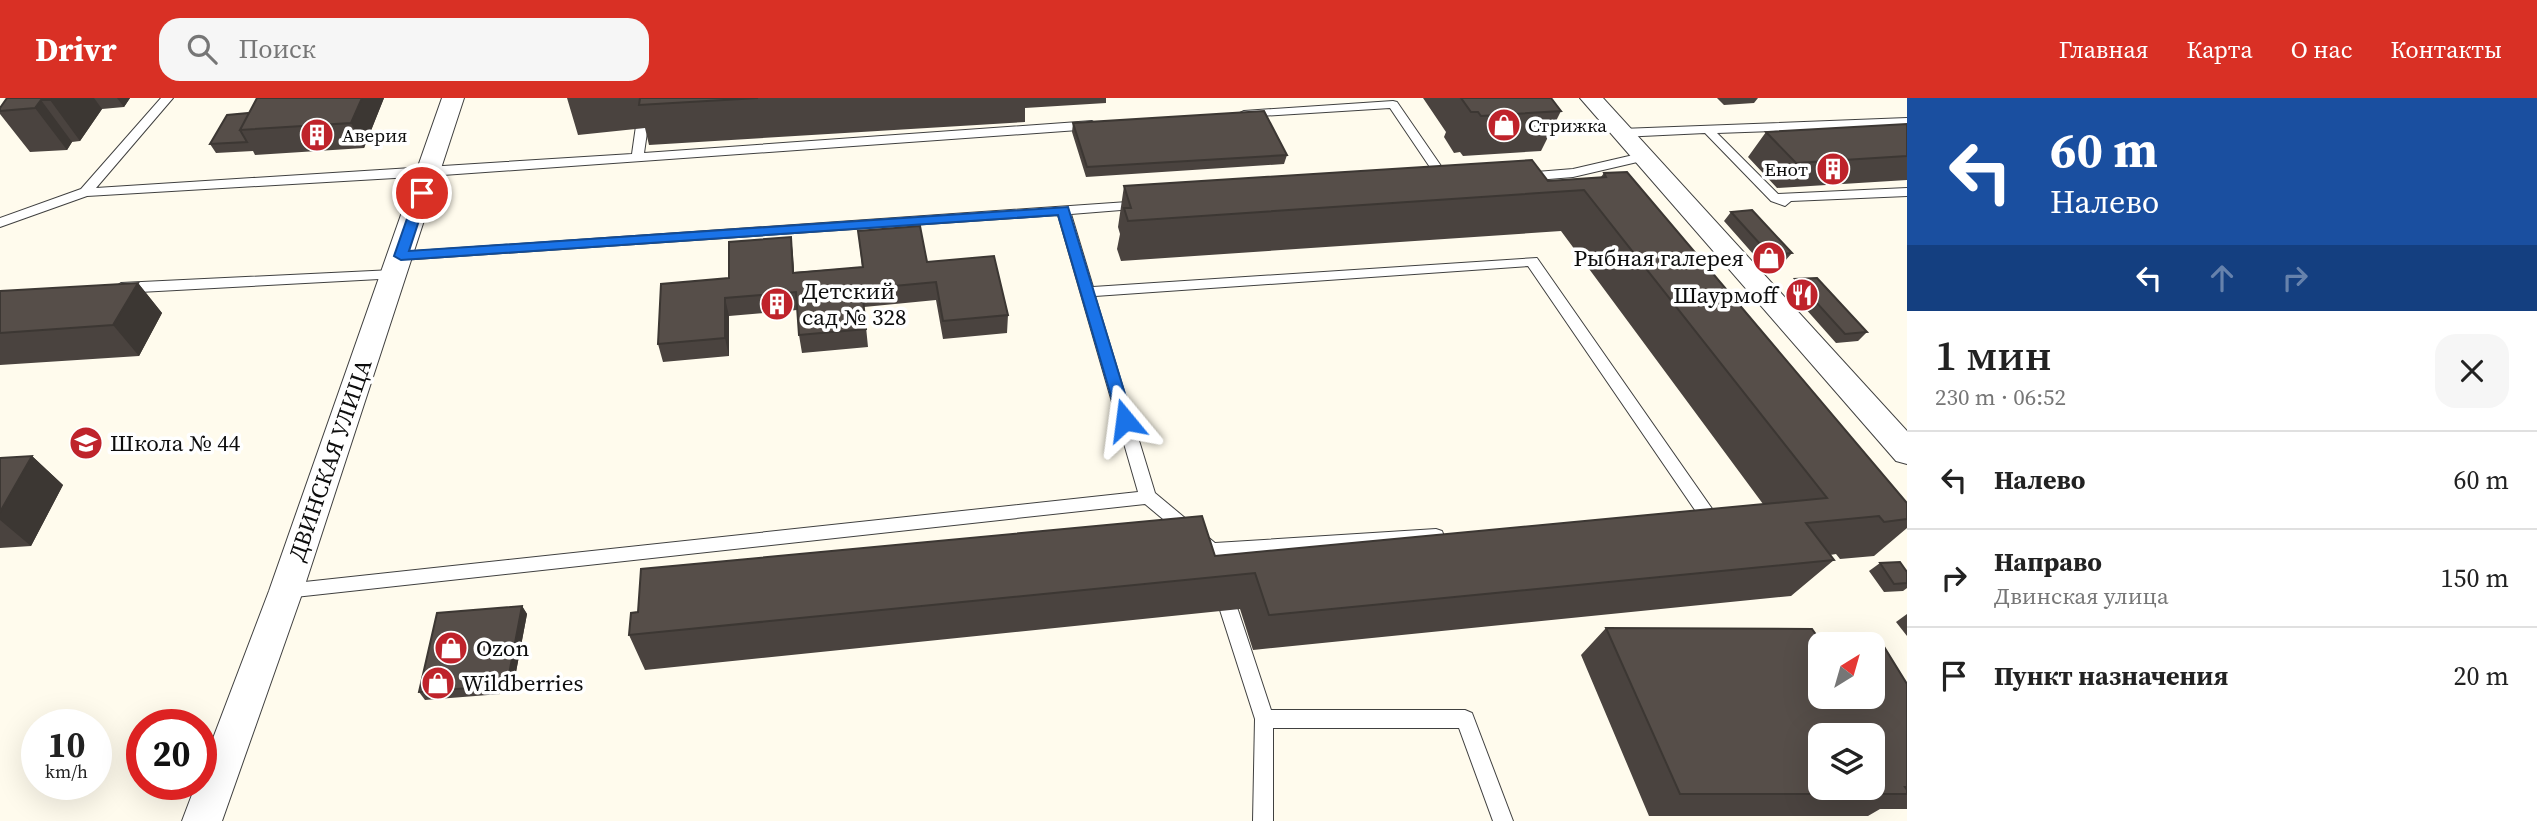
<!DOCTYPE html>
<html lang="ru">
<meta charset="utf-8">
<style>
:root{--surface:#fff;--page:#f6f6f6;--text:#222;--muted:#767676;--line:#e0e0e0;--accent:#d93025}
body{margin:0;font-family:"Source Serif 4",serif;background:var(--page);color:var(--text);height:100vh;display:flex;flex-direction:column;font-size:26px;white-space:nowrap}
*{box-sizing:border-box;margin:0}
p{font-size:23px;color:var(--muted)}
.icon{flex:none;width:38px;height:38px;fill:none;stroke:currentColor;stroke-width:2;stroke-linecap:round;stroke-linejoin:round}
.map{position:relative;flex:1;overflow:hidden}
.sheet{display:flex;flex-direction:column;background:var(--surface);width:630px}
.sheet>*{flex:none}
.top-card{background:#1a4fa0;color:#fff;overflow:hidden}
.needle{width:46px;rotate:37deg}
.controls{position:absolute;left:1808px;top:534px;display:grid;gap:14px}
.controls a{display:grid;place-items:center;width:77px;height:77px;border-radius:14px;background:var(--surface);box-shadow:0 7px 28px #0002;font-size:35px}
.speed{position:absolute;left:21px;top:611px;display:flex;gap:14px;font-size:35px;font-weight:700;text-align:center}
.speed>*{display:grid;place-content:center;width:91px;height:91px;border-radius:50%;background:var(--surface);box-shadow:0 7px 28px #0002;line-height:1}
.speed small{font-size:18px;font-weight:400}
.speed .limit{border:10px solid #d22;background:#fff;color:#111}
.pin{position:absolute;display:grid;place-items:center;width:60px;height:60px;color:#fff;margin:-30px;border:4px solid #fff;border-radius:50%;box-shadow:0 2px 7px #0007}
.me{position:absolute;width:77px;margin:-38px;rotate:344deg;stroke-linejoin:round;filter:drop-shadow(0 0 5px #0008)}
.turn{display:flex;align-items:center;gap:24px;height:147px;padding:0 28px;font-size:32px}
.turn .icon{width:91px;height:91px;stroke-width:2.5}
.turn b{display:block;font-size:49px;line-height:60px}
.lanes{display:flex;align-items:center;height:66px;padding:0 28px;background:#0003;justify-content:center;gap:35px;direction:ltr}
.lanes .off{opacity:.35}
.round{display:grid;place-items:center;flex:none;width:74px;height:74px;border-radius:21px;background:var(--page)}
.summary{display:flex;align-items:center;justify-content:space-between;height:119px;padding:0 28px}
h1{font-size:42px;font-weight:600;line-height:52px}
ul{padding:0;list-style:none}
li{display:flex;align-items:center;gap:21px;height:98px;padding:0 28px;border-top:2px solid var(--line)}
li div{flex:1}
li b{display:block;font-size:26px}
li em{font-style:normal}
header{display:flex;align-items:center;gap:42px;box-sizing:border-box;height:98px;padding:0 35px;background:var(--accent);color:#fff}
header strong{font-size:33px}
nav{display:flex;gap:38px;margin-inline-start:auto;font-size:24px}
.search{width:490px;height:63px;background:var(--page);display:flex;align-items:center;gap:18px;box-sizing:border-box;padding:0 24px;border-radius:21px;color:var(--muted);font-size:26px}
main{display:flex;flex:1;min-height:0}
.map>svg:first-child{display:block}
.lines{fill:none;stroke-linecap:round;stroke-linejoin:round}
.lane-casing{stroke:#404040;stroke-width:2}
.street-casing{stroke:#404040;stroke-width:2}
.lane{fill:#fff;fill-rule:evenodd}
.street{fill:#fff;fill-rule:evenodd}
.wall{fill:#4a433f}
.shaded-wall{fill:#3c3733}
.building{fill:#564e49;stroke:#3c3733;stroke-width:2;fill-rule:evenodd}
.route{fill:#1a73e8;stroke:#114b97;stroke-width:2}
.labels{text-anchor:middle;stroke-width:7;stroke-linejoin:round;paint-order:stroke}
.far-poi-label{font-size:19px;fill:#0d0d0d;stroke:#fff;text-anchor:start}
.poi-label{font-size:23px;fill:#0d0d0d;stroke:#fff;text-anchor:start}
.street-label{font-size:23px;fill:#0d0d0d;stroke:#fff}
</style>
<header>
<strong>Drivr</strong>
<div class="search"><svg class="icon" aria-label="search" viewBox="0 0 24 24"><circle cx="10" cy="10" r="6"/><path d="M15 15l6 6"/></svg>Поиск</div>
<nav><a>Главная</a><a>Карта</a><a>О нас</a><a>Контакты</a></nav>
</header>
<main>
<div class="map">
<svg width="1907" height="723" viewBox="0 0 1907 723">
<rect width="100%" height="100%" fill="#fffbed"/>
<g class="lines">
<defs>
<path id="lane" d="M 161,0 L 173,0 L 96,90 L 632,56 L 640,0 L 652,0 L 644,55 L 1092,23 L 1098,27 L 1092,31 L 429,78 L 87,98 L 0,129 L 0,120 L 81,91 Z
M 1393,3 L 1397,4 L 1450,81 L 1450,87 L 1442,87 L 1390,10 L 1244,19 L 1238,16 L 1244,13 Z
M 1907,20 L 1907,28 L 1717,35 L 1778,96 L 1907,90 L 1907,98 L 1791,103 L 1785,108 L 1771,103 L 1705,35 L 1621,39 L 1615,35 L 1621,31 Z
M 1642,55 L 1648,59 L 1646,62 L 1573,79 L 1524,83 L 1518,79 L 1524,75 L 1573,71 Z
M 1142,103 L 1146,104 L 1146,110 L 1071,116 L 1093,189 L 1537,160 L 1715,415 L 1717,420 L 1715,425 L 1700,428 L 1694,426 L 1692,421 L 1697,415 L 1528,168 L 1095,198 L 1155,395 L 1215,445 L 1436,431 L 1442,433 L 1444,438 L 1442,443 L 1436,445 L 1212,459 L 1206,457 L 1145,406 L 286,500 L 280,498 L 277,493 L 280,488 L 286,486 L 1138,394 L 1058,117 L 401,162 L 394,158 L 401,154 Z
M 393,172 L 398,174 L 400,177 L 398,180 L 121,195 L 114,190 L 121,185 Z
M 1229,504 L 1235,507 L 1238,512 L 1271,612 L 1465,612 L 1472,615 L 1513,723 L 1493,723 L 1459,630 L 1273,630 L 1273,723 L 1253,723 L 1255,621 L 1220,512 L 1223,507 Z"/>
<path id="street" d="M 442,0 L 464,0 L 303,493 L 222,723 L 182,723 L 196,686 L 201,686 L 201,672 L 269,493 Z
M 1580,0 L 1603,0 L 1907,333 L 1907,366 L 1896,363 Z"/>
</defs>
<!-- lane casing -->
<use href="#lane" class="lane-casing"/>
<!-- street casing -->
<use href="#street" class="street-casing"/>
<!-- lane -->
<use href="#lane" class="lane"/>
<!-- street -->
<use href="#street" class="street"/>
</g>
<!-- wall -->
<path class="wall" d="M 7,0 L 130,0 L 124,9 L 102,11 L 80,43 L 72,44 L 67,52 L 30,54 L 0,16 L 0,10 Z
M 384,0 L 364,50 L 255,57 L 253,53 L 216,55 L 210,46 L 249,15 Z
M 567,0 L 1106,0 L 1106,5 L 1025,10 L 1025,24 L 649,47 L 645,30 L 578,37 Z
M 1423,0 L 1551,0 L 1561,13 L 1541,53 L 1463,58 L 1460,54 L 1454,55 L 1444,39 L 1446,34 Z
M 1717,0 L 1758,0 L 1754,5 L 1724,7 Z
M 1073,25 L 1287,57 L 1284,66 L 1086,79 L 1072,34 Z
M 1907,26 L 1907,82 L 1777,90 L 1748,59 L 1766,34 Z
M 1604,75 L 1907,405 L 1907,430 L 1874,458 L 1840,461 L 1836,456 L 1830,457 L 1834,462 L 1791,498 L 1253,552 L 1240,511 L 645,572 L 629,537 L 1215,458 L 1763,406 L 1561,133 L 1121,163 L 1117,151 L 1120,136 L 1118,129 L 1124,88 L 1548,83 L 1601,79 Z
M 1731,114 L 1792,155 L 1784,164 L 1762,166 L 1724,123 Z
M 858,133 L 927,164 L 1008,217 L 1007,235 L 943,241 L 936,202 L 864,209 L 868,249 L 802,255 L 799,237 L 797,212 L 729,218 L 729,258 L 663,264 L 658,246 L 729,180 L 791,139 L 794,174 L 862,169 Z
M 1795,181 L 1867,234 L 1858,243 L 1836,245 L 1788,191 Z
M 138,185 L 162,215 L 139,258 L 0,267 L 0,193 Z
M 32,358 L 63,387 L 31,448 L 0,450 L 0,360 Z
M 1880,465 L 1907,474 L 1907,490 L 1903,493 L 1884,494 L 1869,473 Z
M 522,508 L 527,516 L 512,595 L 425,602 L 419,594 Z
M 1907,516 L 1907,538 L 1896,524 Z
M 1606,530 L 1817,538 L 1907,586 L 1907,711 L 1880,711 L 1868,718 L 1649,718 L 1581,557 Z"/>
<!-- shaded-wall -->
<path class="shaded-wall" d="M 51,0 L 94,0 L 102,11 L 80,43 L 50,2 Z
M 117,0 L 130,0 L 124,9 Z
M 362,0 L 384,0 L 364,50 L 351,25 Z
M 41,2 L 72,44 L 67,52 L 35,10 Z
M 791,139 L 793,157 L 795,193 L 793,175 Z
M 138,185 L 162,215 L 139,258 L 113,227 Z
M 725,200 L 729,218 L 729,258 L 725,240 Z
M 32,358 L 63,387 L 31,448 L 0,422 L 0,414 Z
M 522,508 L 527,516 L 512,595 L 507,587 Z"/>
<!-- building -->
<path class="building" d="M 7,0 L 51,0 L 50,2 L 41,2 L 35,10 L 0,13 L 0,10 Z
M 257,0 L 362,0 L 351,25 L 240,32 Z
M 640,0 L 758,0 L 639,7 Z
M 1461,0 L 1551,0 L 1561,13 L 1481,18 L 1478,14 L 1471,14 Z
M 1264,13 L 1287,57 L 1087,69 L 1073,25 Z
M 249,15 L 240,32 L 247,44 L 210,46 L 227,17 Z
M 1907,26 L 1907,58 L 1796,65 L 1766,34 Z
M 1532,62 L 1548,83 L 1606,79 L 1604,75 L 1627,74 L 1907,405 L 1907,421 L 1884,424 L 1879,418 L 1806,425 L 1834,462 L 1269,517 L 1255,475 L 629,537 L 631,515 L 638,514 L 641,471 L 1202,418 L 1215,458 L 1827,400 L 1584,92 L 1128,123 L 1124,110 L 1131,110 L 1124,88 Z
M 1752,112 L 1792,155 L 1770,157 L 1731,114 Z
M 920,128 L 927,164 L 994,158 L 1008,217 L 943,223 L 936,184 L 862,191 L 866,231 L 799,237 L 796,194 L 725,200 L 725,240 L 658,246 L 661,186 L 729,180 L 729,144 L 791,139 L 793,175 L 863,169 L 858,133 Z
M 1817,180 L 1867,234 L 1845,236 L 1795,181 Z
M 138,185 L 113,227 L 0,235 L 0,193 Z
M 32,358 L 0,414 L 0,360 Z
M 1900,464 L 1907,474 L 1907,485 L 1894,486 L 1880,465 Z
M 522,508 L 507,587 L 419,594 L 437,515 Z
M 1606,530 L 1812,531 L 1817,538 L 1878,539 L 1907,586 L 1907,689 L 1905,689 L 1907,692 L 1907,696 L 1680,696 ZM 1820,546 L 1872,546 L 1872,598 L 1820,598 ZM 1820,637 L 1872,637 L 1872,690 L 1820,690 Z"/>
<!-- route -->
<path class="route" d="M 417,92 L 428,95 L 409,153 L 1068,109 L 1133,322 L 1125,328 L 1118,322 L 1058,117 L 401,162 L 394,158 Z"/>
<!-- icons -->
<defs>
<symbol id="shop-disc" viewBox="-11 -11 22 22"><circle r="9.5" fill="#bf232b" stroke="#fff"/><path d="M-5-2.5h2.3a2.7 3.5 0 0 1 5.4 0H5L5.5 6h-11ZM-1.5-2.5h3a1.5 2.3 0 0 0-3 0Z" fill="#fff"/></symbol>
<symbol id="building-disc" viewBox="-11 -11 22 22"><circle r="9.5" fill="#bf232b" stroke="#fff"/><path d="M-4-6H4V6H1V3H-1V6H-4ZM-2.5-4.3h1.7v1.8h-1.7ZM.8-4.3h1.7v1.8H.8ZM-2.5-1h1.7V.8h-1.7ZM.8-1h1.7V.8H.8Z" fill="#fff"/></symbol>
<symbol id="restaurant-disc" viewBox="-11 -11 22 22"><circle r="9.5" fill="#bf232b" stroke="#fff"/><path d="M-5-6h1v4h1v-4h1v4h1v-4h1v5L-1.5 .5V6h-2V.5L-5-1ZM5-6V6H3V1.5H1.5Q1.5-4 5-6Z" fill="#fff"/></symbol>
<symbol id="school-disc" viewBox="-11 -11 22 22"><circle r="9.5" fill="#bf232b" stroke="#fff"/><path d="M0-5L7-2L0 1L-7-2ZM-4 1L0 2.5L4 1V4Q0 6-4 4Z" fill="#fff"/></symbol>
</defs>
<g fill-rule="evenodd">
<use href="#shop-disc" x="1485" y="8" width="38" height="38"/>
<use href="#building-disc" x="298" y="18" width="38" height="38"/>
<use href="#building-disc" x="1814" y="52" width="38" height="38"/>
<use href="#shop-disc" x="1750" y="141" width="38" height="38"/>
<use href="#restaurant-disc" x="1783" y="178" width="38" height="38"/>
<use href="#building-disc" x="758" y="187" width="38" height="38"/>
<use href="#school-disc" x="67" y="326" width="38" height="38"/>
<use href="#shop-disc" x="432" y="531" width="38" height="38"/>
<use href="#shop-disc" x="419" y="566" width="38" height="38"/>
</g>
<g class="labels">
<!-- far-poi labels -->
<g class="far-poi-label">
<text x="1528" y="34">Стрижка</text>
<text x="342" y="44">Аверия</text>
<text x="1808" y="78" text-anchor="end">Енот</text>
</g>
<!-- poi labels -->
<g class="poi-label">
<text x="1744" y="168" text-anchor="end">Рыбная галерея</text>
<text x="802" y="201">Детский<tspan x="802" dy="26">сад № 328</tspan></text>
<text x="1778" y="205" text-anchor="end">Шаурмоff</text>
<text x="110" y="353">Школа № 44</text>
<text x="476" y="558">Ozon</text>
<text x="462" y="593">Wildberries</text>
</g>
<!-- street labels -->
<g class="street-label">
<text transform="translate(330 362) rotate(-71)" y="8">ДВИНСКАЯ УЛИЦА</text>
</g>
</g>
</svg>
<div class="controls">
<a><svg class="needle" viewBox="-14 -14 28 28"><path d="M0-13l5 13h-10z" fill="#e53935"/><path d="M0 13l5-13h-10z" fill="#767676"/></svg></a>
<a><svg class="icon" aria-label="layers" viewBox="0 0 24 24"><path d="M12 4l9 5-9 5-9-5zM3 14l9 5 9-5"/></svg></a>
</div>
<div class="speed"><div>10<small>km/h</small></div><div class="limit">20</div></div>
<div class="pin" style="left:422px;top:95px;background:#d93025"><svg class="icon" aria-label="arrive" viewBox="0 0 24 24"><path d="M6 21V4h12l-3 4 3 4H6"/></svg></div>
<svg class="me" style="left:1125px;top:322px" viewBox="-20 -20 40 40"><path d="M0-17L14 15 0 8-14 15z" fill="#1a73e8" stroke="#fff" stroke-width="4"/></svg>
</div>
<section class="sheet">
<div class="top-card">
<div class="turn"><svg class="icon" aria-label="left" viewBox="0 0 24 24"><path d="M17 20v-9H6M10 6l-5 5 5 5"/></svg><div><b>60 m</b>Налево</div></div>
<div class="lanes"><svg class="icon" aria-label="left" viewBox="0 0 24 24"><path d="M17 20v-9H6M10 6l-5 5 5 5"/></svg><svg class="icon off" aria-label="ahead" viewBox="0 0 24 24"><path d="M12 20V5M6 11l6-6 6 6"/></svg><svg class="icon off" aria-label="right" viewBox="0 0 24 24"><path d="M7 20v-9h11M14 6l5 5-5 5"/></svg></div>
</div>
<div class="summary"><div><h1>1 мин</h1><p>230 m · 06:52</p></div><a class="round"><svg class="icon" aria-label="close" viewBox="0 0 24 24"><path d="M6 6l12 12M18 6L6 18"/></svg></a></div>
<ul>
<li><svg class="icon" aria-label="left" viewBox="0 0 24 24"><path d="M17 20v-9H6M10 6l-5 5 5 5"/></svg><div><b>Налево</b></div><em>60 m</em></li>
<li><svg class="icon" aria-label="right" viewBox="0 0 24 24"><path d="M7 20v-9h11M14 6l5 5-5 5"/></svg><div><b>Направо</b><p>Двинская улица</p></div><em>150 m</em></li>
<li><svg class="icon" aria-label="arrive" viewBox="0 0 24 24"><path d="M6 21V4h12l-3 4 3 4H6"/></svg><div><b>Пункт назначения</b></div><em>20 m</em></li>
</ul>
</section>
</main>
